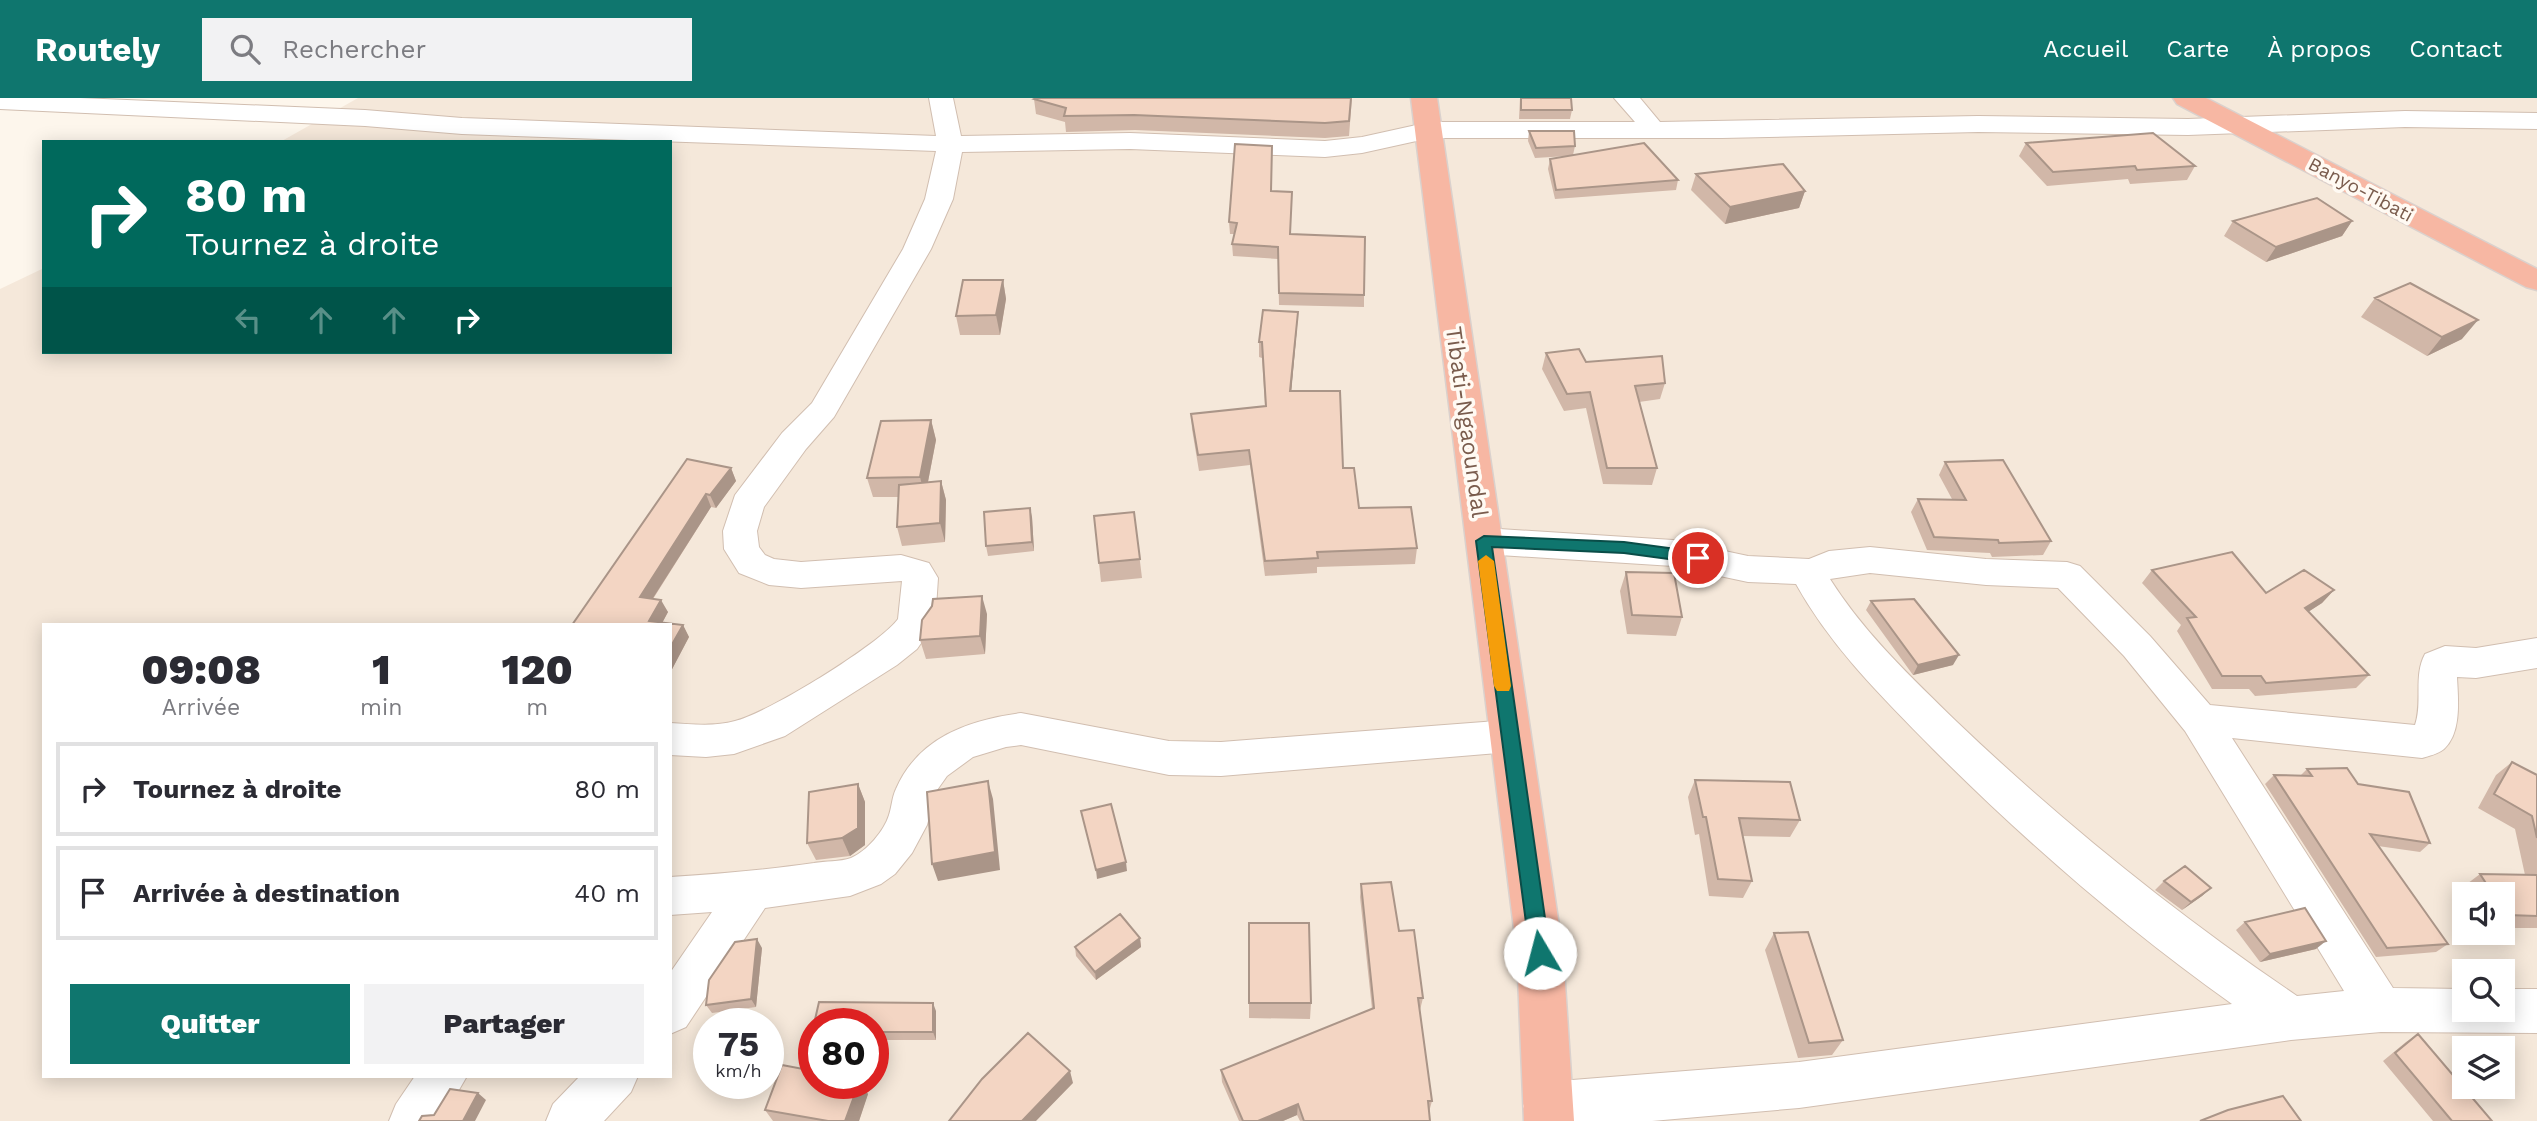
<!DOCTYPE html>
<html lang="fr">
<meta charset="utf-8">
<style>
:root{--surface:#fff;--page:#f2f2f3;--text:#2b2b33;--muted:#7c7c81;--line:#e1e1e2;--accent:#0f766e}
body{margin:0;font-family:"Work Sans",sans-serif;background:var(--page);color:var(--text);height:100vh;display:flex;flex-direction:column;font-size:26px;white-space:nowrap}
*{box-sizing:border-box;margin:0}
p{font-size:23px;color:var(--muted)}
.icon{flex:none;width:38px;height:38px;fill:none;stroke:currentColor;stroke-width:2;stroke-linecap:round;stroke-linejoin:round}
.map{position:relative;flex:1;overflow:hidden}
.panel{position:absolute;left:42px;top:525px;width:630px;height:455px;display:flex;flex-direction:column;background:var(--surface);border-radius:0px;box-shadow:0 4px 18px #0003}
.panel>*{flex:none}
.hud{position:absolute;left:42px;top:42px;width:630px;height:214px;border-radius:0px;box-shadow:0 4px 18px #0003;background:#00695c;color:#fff;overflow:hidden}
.tools{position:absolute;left:2452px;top:784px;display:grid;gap:14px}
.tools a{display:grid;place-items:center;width:63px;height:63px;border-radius:0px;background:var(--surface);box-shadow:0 4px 18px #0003;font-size:35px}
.speed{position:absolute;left:693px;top:910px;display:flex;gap:14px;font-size:35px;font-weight:700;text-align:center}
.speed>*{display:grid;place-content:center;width:91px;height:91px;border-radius:50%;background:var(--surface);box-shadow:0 4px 18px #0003;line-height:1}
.speed small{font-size:18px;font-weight:400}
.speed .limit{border:10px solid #d22;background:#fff;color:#111}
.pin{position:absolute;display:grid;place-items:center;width:60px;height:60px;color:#fff;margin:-30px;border:4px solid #fff;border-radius:50%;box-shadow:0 2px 7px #0007}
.me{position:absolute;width:77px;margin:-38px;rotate:352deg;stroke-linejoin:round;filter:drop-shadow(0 0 5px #0008)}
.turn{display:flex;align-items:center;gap:24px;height:147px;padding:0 28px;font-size:32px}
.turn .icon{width:91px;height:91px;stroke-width:2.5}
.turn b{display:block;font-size:49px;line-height:60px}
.lanes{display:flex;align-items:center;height:66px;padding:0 28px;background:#0003;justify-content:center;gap:35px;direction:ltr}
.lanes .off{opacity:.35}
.eta{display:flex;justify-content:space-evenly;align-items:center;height:119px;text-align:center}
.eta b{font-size:42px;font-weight:800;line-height:49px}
.cta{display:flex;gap:14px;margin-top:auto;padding:14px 28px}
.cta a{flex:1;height:80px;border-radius:0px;background:var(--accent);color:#fff;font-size:28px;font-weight:800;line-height:80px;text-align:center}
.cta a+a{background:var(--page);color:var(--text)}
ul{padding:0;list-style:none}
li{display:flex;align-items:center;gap:21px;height:94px;margin:0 14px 10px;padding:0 14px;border:4px solid var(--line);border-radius:0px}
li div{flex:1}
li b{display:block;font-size:26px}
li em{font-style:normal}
header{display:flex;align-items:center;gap:42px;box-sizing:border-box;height:98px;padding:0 35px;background:var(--accent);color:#fff}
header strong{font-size:33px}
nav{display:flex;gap:38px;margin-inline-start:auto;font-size:24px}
.search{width:490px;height:63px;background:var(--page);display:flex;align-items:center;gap:18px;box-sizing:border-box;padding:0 24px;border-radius:0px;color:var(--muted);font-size:26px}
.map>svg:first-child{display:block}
.residential{fill:#f5e8da;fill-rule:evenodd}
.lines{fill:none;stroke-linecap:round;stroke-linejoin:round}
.street-casing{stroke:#d1beb0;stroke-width:2}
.highway-casing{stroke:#dad1cd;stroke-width:3}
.street{fill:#fff;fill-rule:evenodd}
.highway{fill:#f7b7a3;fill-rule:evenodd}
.wall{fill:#d1b7a8}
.shaded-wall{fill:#aa9588}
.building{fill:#f3d5c3;stroke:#aa9588;stroke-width:2}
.route{fill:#0f766e;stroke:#0a4d48;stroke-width:2}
.slow{fill:#f59e0b}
.labels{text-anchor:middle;stroke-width:7;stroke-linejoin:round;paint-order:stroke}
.far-street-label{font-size:19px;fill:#7a5c4d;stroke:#fffaf3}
.street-label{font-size:23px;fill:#7a5c4d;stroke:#fffaf3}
</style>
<header>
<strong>Routely</strong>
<div class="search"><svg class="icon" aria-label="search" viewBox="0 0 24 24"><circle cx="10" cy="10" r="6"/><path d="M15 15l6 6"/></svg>Rechercher</div>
<nav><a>Accueil</a><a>Carte</a><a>À propos</a><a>Contact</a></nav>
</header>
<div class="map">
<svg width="2537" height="1023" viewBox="0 0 2537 1023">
<rect width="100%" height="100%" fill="#fdf6ec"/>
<!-- residential -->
<path class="residential" d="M 358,0 L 2537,0 L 2537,1023 L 0,1023 L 0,191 L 44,170 L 44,254 L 670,254 L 670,44 L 280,44 ZM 44,527 L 670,527 L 670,978 L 44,978 ZM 2464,796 L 2502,796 L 2502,835 L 2464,835 ZM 2464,873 L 2502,873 L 2502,912 L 2464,912 ZM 709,926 L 768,926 L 768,985 L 709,985 ZM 814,926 L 873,926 L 873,985 L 814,985 ZM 2464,950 L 2502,950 L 2502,989 L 2464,989 Z"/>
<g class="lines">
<defs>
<path id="street" d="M 0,0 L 80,0 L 365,12 L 462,20 L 936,38 L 929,0 L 953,0 L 961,38 L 1130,35 L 1325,43 L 1362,39 L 1430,24 L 1635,24 L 1614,0 L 1640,0 L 1660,24 L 1978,18 L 2188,21 L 2405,13 L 2537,15 L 2537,31 L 2405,29 L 2188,37 L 1978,34 L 1722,40 L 1430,40 L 1362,55 L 1325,59 L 1130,51 L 962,54 L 953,101 L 931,151 L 834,319 L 806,351 L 764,409 L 757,433 L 759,449 L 765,457 L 774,461 L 801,464 L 901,457 L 929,465 L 938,480 L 935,525 L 917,551 L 897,567 L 785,638 L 734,656 L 706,659 L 670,657 L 670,625 C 691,626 714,629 735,623 C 766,616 879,547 898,521 L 902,483 L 801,490 L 769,487 L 739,475 L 724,451 L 723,433 L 735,397 L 782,335 L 812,305 L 903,151 L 925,101 L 936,53 L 462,36 L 365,28 L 0,11 Z
M 1484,430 L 1673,442 L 1748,458 L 1809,461 L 1829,453 L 1870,449 L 1986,461 L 2067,464 L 2080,468 L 2150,538 L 2210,607 L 2415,627 C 2423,604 2413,578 2425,556 L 2445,548 L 2476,550 L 2537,540 L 2537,570 L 2476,580 L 2457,579 C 2458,600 2462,635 2444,651 C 2438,656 2429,658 2422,660 L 2232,640 L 2393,890 L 2464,891 L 2464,912 L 2502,912 L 2502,891 L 2537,891 L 2537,935 L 2381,934 L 2291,942 L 1799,1010 L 1652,1023 L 1529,1023 L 1523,1008 L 1530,991 L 1547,984 L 1799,964 L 2232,906 C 2125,830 2025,743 1932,650 C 1882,599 1831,549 1796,486 L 1748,484 L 1673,468 L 1484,456 L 1472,452 L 1466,443 L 1472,434 ZM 1870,475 L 1986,487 L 2058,490 L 2124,558 L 2185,633 L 2344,893 L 2297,898 C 2176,816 2063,725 1957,624 C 1912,580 1864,535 1830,481 Z
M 1021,615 L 1169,643 L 1221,644 L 1510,622 L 1524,627 L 1530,638 L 1524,649 L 1510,654 L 1221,678 L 1169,677 L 1021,647 L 1006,649 L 973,659 L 947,678 L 935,695 L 927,727 L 912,755 L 895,776 L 881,786 L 850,798 L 765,810 L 686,929 L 670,936 L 670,875 L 712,814 L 670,817 L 670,779 C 718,776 766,772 814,765 C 825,763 840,764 851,760 C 867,753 884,733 889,717 C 892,708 892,699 896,691 C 918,640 968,622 1021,615 Z
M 415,978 L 467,978 L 441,1023 L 389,1023 L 396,1006 Z
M 580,978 L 638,978 L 631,994 L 604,1023 L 546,1023 L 553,1006 Z"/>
<path id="highway" d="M 1411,0 L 1437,0 L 1563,855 L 1574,1023 L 1524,1023 L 1517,855 Z
M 2173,0 L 2206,0 L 2537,171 L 2537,192 L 2526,189 L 2177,6 Z"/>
</defs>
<!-- street casing -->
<use href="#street" class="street-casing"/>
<!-- highway casing -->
<use href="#highway" class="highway-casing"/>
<!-- street -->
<use href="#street" class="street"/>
<!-- highway -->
<use href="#highway" class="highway"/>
</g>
<!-- wall -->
<path class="wall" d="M 1036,0 L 1352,0 L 1349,38 L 1325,40 L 1135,32 L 1066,34 L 1065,24 L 1036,16 L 1034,1 Z
M 1520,0 L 1571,0 L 1572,12 L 1570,21 L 1519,21 Z
M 1529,33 L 1575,48 L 1573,57 L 1678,82 L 1676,92 L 1555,101 L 1548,71 L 1550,61 L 1568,58 L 1535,60 L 1528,43 Z
M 2026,45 L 2195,68 L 2187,82 L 2130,86 L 2128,81 L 2047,88 L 2019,58 Z
M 1696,76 L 1805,93 L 1799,110 L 1725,126 L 1691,92 Z
M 1272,93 L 1291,136 L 1364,197 L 1364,209 L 1279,207 L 1278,161 L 1233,158 L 1232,146 L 1234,136 L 1230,136 L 1229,124 Z
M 2233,123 L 2352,123 L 2342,138 L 2266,164 L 2224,138 Z
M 1003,182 L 1006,201 L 1000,237 L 960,237 L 956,218 Z
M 2375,200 L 2462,241 L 2427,258 L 2361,219 Z
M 1297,229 L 1291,293 L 1343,370 L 1359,410 L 1417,450 L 1415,466 L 1317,469 L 1317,475 L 1265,478 L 1250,367 L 1199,373 L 1192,331 L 1191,316 L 1265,308 L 1262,260 L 1259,259 L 1259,244 Z
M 1546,255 L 1586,264 L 1665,285 L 1660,301 L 1639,304 L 1657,370 L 1652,387 L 1603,386 L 1586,310 L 1564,313 L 1542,271 Z
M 931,322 L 936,342 L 928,384 L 941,383 L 946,402 L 945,444 L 902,448 L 897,429 L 899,399 L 873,399 L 867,380 Z
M 1945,364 L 2051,443 L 2043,457 L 1992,459 L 1990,455 L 1927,452 L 1911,414 L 1918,401 L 1952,401 L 1939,377 Z
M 731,370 L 736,383 L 716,410 L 711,409 L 653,501 L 668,514 L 662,525 L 683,527 L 689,539 L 670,575 L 670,527 L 572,527 Z
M 1134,414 L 1142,480 L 1101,484 L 1099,465 Z
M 1032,419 L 1034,453 L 988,458 L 986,448 Z
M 2152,472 L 2266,495 L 2334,492 L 2322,505 L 2308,514 L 2369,577 L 2356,590 L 2255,598 L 2249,591 L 2212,591 L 2177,533 L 2181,527 L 2142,485 Z
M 1626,474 L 1682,519 L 1676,538 L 1627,536 L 1620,493 Z
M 1871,503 L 1953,567 L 1913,577 L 1866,512 Z
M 987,516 L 985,556 L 926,561 L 920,542 Z
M 2512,664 L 2537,677 L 2537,830 L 2502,830 L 2502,796 L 2468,796 L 2463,789 L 2480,776 L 2525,777 L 2515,731 L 2478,710 L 2496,677 Z
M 2307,671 L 2358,686 L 2430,745 L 2420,754 L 2378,748 L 2448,846 L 2436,854 L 2376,859 L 2265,686 L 2274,677 L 2301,677 Z
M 1695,682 L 1800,722 L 1790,739 L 1742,738 L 1752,783 L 1743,800 L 1709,798 L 1699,736 L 1695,737 L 1688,699 Z
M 858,686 L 865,704 L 865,747 L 850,758 L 816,762 L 807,745 Z
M 2164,783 L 2211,790 L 2202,798 L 2182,812 L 2155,792 Z
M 1361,786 L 1399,833 L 1423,900 L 1420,912 L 1432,1003 L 1429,1014 L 1430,1023 L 1300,1023 L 1297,1017 L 1283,1023 L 1239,1023 L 1222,984 L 1221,972 L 1372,911 L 1360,799 Z
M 2245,824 L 2316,851 L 2260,864 L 2236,832 Z
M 1774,835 L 1843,942 L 1832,957 L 1798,960 L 1765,852 Z
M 1140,840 L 1141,849 L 1096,882 L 1076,858 L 1075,849 Z
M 762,850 L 756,909 L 712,915 L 706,907 Z
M 1249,905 L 1311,905 L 1310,921 L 1249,920 Z
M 936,913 L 936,942 L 873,942 L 873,926 Z
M 2418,936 L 2492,1023 L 2433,1023 L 2383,963 L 2406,944 Z
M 868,996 L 859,1023 L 773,1023 L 765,1012 Z"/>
<!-- shaded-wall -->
<path class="shaded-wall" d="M 1805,93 L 1799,110 L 1725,126 L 1730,109 Z
M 2352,123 L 2342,138 L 2266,164 L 2276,149 Z
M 1003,182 L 1006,201 L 1000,237 L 996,217 Z
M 1298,214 L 1297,229 L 1290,308 L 1290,293 Z
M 2478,222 L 2462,241 L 2427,258 L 2442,239 Z
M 931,322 L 936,342 L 925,399 L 920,379 Z
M 731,370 L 736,383 L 716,410 L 710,397 Z
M 941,383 L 946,402 L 945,444 L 940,425 Z
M 706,396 L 711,409 L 646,511 L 640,499 Z
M 1030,410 L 1032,419 L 1034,453 L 1032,444 Z
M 2334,492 L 2322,505 L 2294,523 L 2305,510 Z
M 982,498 L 987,516 L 985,556 L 980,538 Z
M 661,502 L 668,514 L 661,527 L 649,523 Z
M 683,527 L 689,539 L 670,575 L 670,550 Z
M 1959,557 L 1953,567 L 1913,577 L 1918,567 Z
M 988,683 L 993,701 L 1000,772 L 938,783 L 932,766 Z
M 858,686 L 865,704 L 865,747 L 850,758 L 842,740 Z
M 1126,764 L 1127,773 L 1097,781 L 1096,772 Z
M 2211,790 L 2202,798 L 2182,812 L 2191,804 Z
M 1140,840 L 1141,849 L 1096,882 L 1095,874 Z
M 757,841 L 762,850 L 756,909 L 751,901 Z
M 2326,843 L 2316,851 L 2260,864 L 2270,856 Z
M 933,905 L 936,913 L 936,942 L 933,934 Z
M 1070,973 L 1073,985 L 1036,1023 L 1022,1023 Z
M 859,985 L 862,985 L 868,996 L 859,1023 L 845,1023 Z
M 478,995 L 486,1002 L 475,1023 L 463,1023 Z
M 1298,1006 L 1297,1017 L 1283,1023 L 1258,1023 Z"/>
<!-- building -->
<path class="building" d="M 1036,0 L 1351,0 L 1349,23 L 1325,25 L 1134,17 L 1064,18 L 1066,10 L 1034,1 Z
M 1521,0 L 1571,0 L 1572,12 L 1521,12 Z
M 1529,33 L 1574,33 L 1575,48 L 1536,50 Z
M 2153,35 L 2195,68 L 2137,72 L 2135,68 L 2053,74 L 2026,45 Z
M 1644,45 L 1678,82 L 1556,92 L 1550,61 Z
M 1235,46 L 1272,48 L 1271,93 L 1292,94 L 1290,136 L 1365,139 L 1364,197 L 1279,195 L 1278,149 L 1232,146 L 1237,125 L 1229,124 Z
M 1783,66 L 1805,93 L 1730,109 L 1696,76 Z
M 2317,100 L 2352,123 L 2276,149 L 2233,123 Z
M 963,182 L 1003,182 L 996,217 L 956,218 Z
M 2410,185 L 2478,222 L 2442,239 L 2375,200 Z
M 1263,212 L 1298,214 L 1290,293 L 1340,293 L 1343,370 L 1354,370 L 1359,410 L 1411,409 L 1417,450 L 1317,454 L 1318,460 L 1265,463 L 1249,352 L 1198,357 L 1191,316 L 1266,308 L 1262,244 L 1259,244 Z
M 1579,251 L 1586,264 L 1662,258 L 1665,285 L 1635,288 L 1657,370 L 1607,370 L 1590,294 L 1567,296 L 1546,255 Z
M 931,322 L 920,379 L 867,380 L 881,323 Z
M 687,361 L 731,370 L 710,397 L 706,396 L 640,499 L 661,502 L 649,523 L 683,527 L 670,550 L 670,527 L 572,527 Z
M 2003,362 L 2051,443 L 1999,445 L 1998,442 L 1934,439 L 1918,401 L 1966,402 L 1945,364 Z
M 941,383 L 940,425 L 897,429 L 899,387 Z
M 1030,410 L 1032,444 L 986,448 L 984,414 Z
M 1134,414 L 1140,461 L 1099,465 L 1094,418 Z
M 2232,454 L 2266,495 L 2304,472 L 2334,492 L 2305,510 L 2369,577 L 2266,585 L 2261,578 L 2222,578 L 2187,520 L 2196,519 L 2152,472 Z
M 1626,474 L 1674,475 L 1682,519 L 1632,517 Z
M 982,498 L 980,538 L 920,542 L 922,522 L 932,508 L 933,501 Z
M 1914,501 L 1959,557 L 1918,567 L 1871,503 Z
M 2512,664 L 2537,677 L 2537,740 L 2532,718 L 2494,696 Z
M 2347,670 L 2358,686 L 2409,694 L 2430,745 L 2370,736 L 2448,846 L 2387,850 L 2274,677 L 2312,678 L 2307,671 Z
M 1695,682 L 1790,684 L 1800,722 L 1739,720 L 1752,783 L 1718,781 L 1706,719 L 1703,719 Z
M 988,683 L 995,754 L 932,766 L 927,694 Z
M 858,686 L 858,730 L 842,740 L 807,745 L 809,694 Z
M 1111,706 L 1126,764 L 1096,772 L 1081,713 Z
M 2185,768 L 2211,790 L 2191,804 L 2164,783 Z
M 2480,776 L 2537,777 L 2537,818 L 2507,817 L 2502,810 L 2502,796 L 2493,796 Z
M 1391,784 L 1399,833 L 1414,832 L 1423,900 L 1418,900 L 1432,1003 L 1428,1003 L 1430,1023 L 1304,1023 L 1298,1006 L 1258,1023 L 1243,1023 L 1221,972 L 1374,910 L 1361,786 Z
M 2305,810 L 2326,843 L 2270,856 L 2245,824 Z
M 1120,816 L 1140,840 L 1095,874 L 1075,849 Z
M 1249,825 L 1309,825 L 1311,905 L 1249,905 Z
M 1808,834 L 1843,942 L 1809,945 L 1774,835 Z
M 757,841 L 751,901 L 706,907 L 709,882 L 735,844 Z
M 819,904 L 933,905 L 933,934 L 873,934 L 873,926 L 814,926 Z
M 1028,935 L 1070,973 L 1022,1023 L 949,1023 L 982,981 Z
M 2418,936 L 2492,1023 L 2452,1023 L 2395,955 Z
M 782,967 L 814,973 L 814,985 L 859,985 L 845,1023 L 828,1023 L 765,1012 Z
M 450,991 L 478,995 L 463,1023 L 419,1023 L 422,1018 L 434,1017 Z
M 2283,998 L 2301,1023 L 2200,1023 L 2228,1012 Z"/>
<!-- route -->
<path class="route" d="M 1484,438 L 1624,444 L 1698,454 L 1706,460 L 1698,465 L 1624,455 L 1492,449 L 1550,855 L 1547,862 L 1540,864 L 1533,862 L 1530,855 L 1476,443 Z"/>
<!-- slow -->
<path class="slow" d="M 1486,457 L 1494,463 L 1511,588 L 1509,593 L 1497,593 L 1494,588 L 1478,463 Z"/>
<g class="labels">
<!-- far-street labels -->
<g class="far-street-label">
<text transform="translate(2361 91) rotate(28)" y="7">Banyo-Tibati</text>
</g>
<!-- street labels -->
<g class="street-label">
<text transform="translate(1467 324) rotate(82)" y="8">Tibati-Ngaoundal</text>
</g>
</g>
</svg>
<div class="tools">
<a><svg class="icon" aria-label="sound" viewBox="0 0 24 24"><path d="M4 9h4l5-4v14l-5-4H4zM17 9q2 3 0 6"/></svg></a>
<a><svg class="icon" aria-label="search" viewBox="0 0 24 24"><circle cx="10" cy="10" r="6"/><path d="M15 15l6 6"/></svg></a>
<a><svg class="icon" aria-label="layers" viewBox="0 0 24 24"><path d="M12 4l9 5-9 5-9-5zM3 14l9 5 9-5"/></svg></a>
</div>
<div class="speed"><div>75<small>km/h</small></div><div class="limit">80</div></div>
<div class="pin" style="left:1698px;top:460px;background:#d93025"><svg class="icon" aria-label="arrive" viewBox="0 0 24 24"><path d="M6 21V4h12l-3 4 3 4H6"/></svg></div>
<svg class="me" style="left:1540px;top:855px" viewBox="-20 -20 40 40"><circle r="19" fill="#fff"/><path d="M0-13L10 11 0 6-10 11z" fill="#0f766e"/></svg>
<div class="hud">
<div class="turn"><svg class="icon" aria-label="right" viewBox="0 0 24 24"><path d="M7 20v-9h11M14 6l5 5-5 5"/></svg><div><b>80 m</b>Tournez à droite</div></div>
<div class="lanes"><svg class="icon off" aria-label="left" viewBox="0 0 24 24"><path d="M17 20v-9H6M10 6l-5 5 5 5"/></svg><svg class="icon off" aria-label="ahead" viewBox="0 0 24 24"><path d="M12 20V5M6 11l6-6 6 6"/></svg><svg class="icon off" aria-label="ahead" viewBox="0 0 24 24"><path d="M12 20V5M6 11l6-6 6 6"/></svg><svg class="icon" aria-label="right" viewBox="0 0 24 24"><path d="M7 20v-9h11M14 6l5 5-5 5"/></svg></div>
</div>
<section class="panel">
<div class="eta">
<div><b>09:08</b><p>Arrivée</p></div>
<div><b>1</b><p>min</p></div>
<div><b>120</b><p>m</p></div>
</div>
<ul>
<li><svg class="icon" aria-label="right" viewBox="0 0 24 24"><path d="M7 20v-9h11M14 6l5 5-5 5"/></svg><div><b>Tournez à droite</b></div><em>80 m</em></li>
<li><svg class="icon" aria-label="arrive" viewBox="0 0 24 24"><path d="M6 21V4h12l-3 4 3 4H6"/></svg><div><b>Arrivée à destination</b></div><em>40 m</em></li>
</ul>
<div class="cta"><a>Quitter</a><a>Partager</a></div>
</section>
</div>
